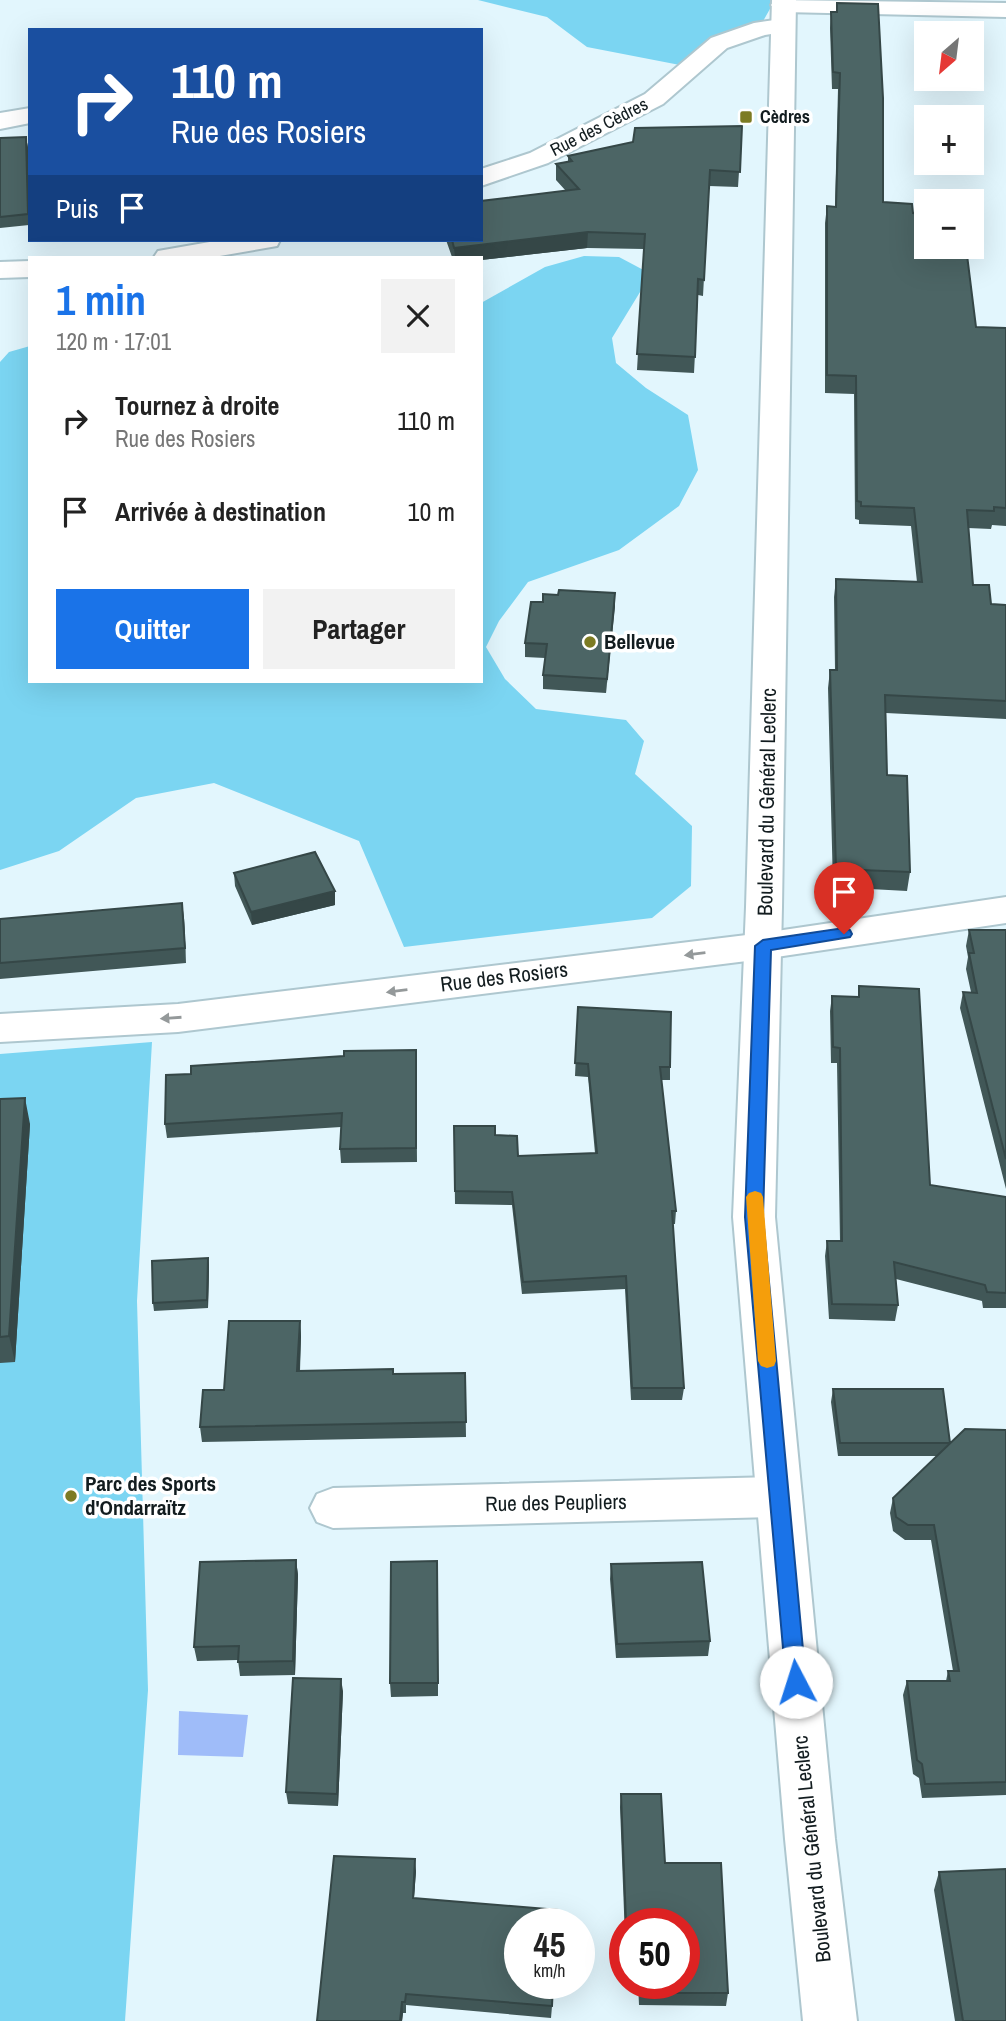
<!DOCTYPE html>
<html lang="fr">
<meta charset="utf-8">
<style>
:root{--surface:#fff;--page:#f2f2f2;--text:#222;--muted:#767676;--accent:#1a73e8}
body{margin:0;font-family:"Archivo Narrow",sans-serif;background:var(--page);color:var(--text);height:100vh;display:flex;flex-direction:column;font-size:26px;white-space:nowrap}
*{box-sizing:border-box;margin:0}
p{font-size:23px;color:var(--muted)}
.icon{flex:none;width:38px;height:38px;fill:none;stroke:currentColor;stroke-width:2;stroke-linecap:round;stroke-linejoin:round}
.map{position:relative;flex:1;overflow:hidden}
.panel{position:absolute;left:28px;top:256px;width:455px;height:427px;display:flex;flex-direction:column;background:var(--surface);border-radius:0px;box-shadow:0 7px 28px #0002}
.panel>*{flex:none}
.top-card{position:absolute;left:28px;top:28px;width:455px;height:214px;border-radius:0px;box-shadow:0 7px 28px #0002;background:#1a4fa0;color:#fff;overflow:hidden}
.needle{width:46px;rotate:208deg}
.fabs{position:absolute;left:914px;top:21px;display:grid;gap:14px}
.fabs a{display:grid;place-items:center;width:70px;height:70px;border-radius:0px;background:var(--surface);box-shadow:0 7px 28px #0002;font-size:35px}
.speed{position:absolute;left:504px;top:1908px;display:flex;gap:14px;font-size:35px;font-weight:700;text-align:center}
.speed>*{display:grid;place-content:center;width:91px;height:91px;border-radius:50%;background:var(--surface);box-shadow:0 7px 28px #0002;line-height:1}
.speed small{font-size:18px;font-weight:400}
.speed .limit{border:10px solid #d22;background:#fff;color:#111}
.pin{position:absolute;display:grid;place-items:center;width:60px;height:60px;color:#fff;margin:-72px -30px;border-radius:50% 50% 50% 0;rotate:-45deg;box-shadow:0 0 7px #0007}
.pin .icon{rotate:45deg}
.me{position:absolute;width:77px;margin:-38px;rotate:355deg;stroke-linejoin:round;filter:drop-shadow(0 0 5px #0008)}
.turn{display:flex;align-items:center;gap:24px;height:147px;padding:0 28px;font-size:32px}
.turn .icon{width:91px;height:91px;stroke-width:2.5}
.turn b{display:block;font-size:49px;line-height:60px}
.then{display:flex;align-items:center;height:66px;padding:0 28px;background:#0003;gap:14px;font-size:26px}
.round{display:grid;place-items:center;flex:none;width:74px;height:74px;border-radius:0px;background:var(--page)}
.headline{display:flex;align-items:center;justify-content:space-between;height:119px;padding:0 28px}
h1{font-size:42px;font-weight:700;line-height:52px;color:var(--accent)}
.action{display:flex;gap:14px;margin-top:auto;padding:14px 28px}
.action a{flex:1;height:80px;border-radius:0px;background:var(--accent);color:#fff;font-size:28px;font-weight:700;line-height:80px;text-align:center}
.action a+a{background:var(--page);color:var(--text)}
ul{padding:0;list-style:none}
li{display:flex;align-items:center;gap:21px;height:91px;padding:0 28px}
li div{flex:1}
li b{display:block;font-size:26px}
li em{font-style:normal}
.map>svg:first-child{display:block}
.green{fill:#7bd5f2}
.water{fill:#9fbcf9}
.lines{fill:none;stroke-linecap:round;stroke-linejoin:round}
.minor-casing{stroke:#aec7cf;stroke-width:4}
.secondary-casing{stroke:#aec7cf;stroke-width:4}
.minor{fill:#fff;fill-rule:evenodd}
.secondary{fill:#fff;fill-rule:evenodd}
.wall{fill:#415757}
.shaded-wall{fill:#354747}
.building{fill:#4c6565;stroke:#354747;stroke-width:2}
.oneway{fill:#94999a}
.route{fill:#1a73e8;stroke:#114b97;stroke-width:2}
.slow{fill:#f59e0b}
.poi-dot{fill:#7c7b23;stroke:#fff;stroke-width:2.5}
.labels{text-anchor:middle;stroke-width:7;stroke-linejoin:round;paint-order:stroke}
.far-poi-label{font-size:18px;font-weight:bold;fill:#121c1f;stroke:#fff;text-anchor:start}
.far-street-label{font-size:18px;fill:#121c1f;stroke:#fff}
.poi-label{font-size:21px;font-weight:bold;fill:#121c1f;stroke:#fff;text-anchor:start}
.street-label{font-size:21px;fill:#121c1f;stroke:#fff}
</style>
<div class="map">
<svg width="1006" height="2021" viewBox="0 0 1006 2021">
<rect width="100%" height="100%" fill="#e2f6fd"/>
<!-- green -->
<path class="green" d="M 478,0 L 775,0 L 762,23 L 685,66 L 587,47 L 547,17 Z
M 584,256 L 619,257 L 651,274 L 612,338 L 616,363 L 646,388 L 688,415 L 698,470 L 679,506 L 619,550 L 528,582 L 499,621 L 486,647 L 505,679 L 536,709 L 626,720 L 644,741 L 635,774 L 692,826 L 691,886 L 652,918 L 404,947 L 359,841 L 214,783 L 136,798 L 59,851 L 0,870 L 0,362 L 9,352 L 30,346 L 30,681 L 481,681 L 481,303 L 545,267 Z
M 152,1042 L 137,1301 L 148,1690 L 125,2021 L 0,2021 L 0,1054 Z"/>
<!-- water -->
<path class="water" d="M 179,1711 L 248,1715 L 243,1757 L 178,1755 Z"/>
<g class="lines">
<defs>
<path id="minor" d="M 775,0 L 1006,3 L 1006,17 L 783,12 L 775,10 L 771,5 Z
M 782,19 L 790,21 L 794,26 L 790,31 L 765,35 L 727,48 L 663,104 L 548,163 L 481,186 L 481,169 L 530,153 L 645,94 L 711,38 L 754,23 Z
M 30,108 L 30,123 L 0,129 L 0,113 Z
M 221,240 L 280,240 L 277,246 L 214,257 L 154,257 L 158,251 Z
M 30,261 L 30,277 L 0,278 L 0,262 Z
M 1006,897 L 1006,923 L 763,959 L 178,1032 L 0,1042 L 0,1014 L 178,1004 L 763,933 Z
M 779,1477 L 795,1483 L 802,1497 L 795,1511 L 779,1517 L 333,1528 L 317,1522 L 310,1508 L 317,1494 L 333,1488 Z"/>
<path id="secondary" d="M 772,0 L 796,0 L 782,907 L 775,1217 L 835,1839 L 857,2021 L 803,2021 L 785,1839 L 733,1217 L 746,907 Z"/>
</defs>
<!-- minor casing -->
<use href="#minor" class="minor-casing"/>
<!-- secondary casing -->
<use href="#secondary" class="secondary-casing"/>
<!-- minor -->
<use href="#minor" class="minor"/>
<!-- secondary -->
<use href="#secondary" class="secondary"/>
</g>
<!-- wall -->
<path class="wall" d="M 837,3 L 883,202 L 913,213 L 976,327 L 1006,328 L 1006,526 L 992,525 L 991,529 L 968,528 L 973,585 L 991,604 L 1006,605 L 1006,719 L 886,713 L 887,775 L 910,872 L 907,891 L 833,887 L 828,688 L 830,670 L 835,670 L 834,597 L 836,579 L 917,582 L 911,526 L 859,524 L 859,520 L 855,519 L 854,394 L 825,393 L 825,223 L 827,206 L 835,207 L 838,89 L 832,89 L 830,28 L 831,12 L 836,12 Z
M 742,126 L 738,187 L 709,186 L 703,296 L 698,295 L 694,373 L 637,370 L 644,249 L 587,248 L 481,260 L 481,257 L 452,257 L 446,240 L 481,240 L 566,191 L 556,180 L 556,164 L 568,162 L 568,156 Z
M 26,137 L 28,148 L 29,225 L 0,228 L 0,138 Z
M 615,593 L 606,693 L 543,689 L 543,675 L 545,658 L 525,657 L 525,643 L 543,602 L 558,595 Z
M 234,873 L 335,891 L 335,905 L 252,925 L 235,886 Z
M 184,918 L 186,963 L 0,979 L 0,919 Z
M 969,930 L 1006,930 L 1006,1189 L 960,1008 L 963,992 L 971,992 L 966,969 L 968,957 L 966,946 Z
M 859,986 L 930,1185 L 1006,1197 L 1006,1308 L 983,1308 L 982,1301 L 896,1279 L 898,1305 L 895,1321 L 829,1319 L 825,1256 L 827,1241 L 840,1241 L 837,1063 L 831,1063 L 830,1011 L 832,996 L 858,997 Z
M 578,1007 L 670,1067 L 670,1080 L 661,1080 L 676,1211 L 675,1224 L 673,1224 L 684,1388 L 682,1400 L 631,1400 L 625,1289 L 522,1294 L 512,1205 L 455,1204 L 454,1126 L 495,1135 L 518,1156 L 595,1153 L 588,1077 L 575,1076 Z
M 416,1050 L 417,1162 L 341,1163 L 340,1149 L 341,1127 L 167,1138 L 165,1124 L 191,1074 L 344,1056 Z
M 0,1099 L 30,1124 L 15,1362 L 0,1363 Z
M 208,1258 L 209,1266 L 208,1308 L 154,1311 L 153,1303 Z
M 300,1321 L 301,1336 L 300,1371 L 393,1369 L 393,1374 L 465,1373 L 466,1437 L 202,1442 L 200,1427 L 224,1390 Z
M 833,1389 L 950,1443 L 1006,1430 L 1006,1795 L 922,1798 L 919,1778 L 913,1774 L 903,1695 L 907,1681 L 946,1681 L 948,1671 L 953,1671 L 931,1540 L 905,1540 L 893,1531 L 890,1513 L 893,1498 L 937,1456 L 838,1456 L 831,1402 Z
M 296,1560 L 298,1575 L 295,1675 L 240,1676 L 238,1660 L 197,1661 L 194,1647 Z
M 611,1564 L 710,1641 L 708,1656 L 616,1658 L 610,1579 Z
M 438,1575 L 438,1696 L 391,1697 L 390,1683 Z
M 343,1691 L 338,1806 L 288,1804 L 286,1792 Z
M 621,1794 L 665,1863 L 728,1993 L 726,2006 L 639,2005 L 638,1983 L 684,1983 L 684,1923 L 625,1923 L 625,1938 L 620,1807 Z
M 416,1871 L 414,1898 L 554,1983 L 551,2018 L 406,2005 L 406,2013 L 403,2013 L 402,2021 L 317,2021 Z
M 939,1872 L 1006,2021 L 955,2021 L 934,1890 Z"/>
<!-- shaded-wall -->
<path class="shaded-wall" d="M 26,137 L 28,148 L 29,225 L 28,214 Z
M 588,232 L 587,248 L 481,260 L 481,257 L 455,257 L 454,248 Z
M 615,593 L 615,607 L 606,693 L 607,679 Z
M 335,891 L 335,905 L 252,925 L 251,912 Z
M 182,903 L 184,918 L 186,963 Z
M 25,1098 L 30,1124 L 15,1362 L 9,1336 Z
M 208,1258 L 209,1266 L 208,1308 L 207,1300 Z
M 300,1321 L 301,1336 L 299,1386 L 297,1371 Z
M 296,1560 L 298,1575 L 295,1675 L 293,1661 Z
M 341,1679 L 343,1691 L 338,1806 L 337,1794 Z
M 415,1859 L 416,1871 L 413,1910 L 413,1898 Z
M 402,2002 L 403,2013 L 402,2021 L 400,2021 Z"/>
<!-- building -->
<path class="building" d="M 837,3 L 878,4 L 883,98 L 883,202 L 912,204 L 913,213 L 926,214 L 926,247 L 966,247 L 976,327 L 1006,328 L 1006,508 L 994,507 L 994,511 L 967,510 L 973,585 L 989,585 L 991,604 L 1006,605 L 1006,701 L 885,695 L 887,775 L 907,776 L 910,872 L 836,869 L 830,670 L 837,670 L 836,579 L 922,582 L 914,508 L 861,506 L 861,502 L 857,501 L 856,376 L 827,375 L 827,206 L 836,207 L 840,73 L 833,72 L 831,12 L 837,12 Z
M 742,126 L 740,172 L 710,170 L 704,280 L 698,279 L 695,357 L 637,354 L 645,234 L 588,232 L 454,248 L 452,240 L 481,240 L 481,201 L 579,189 L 556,164 L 572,161 L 568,156 L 633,142 L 635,128 Z
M 26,137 L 28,214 L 0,217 L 0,138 Z
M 559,590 L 615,593 L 607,679 L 543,675 L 547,644 L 525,643 L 531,602 L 543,602 L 543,594 L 558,595 Z
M 315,852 L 335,891 L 251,912 L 234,873 Z
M 182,903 L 185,948 L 0,963 L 0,919 Z
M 969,930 L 1006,930 L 1006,1159 L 963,992 L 977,993 L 969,953 L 974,953 Z
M 859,986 L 919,989 L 930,1185 L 1006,1197 L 1006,1293 L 987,1292 L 985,1285 L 894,1262 L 898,1305 L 832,1304 L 827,1241 L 842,1241 L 840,1048 L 833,1047 L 832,996 L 859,997 Z
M 578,1007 L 671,1012 L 670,1067 L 660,1067 L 676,1211 L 672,1211 L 684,1388 L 632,1388 L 626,1276 L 523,1282 L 512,1192 L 455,1191 L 454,1126 L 495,1126 L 495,1135 L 517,1136 L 518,1156 L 597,1153 L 588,1064 L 575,1063 Z
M 416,1050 L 416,1148 L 340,1149 L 342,1113 L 165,1124 L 166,1075 L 191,1074 L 191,1066 L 344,1056 L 344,1051 Z
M 25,1098 L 9,1336 L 0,1337 L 0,1099 Z
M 208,1258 L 207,1300 L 153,1303 L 152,1261 Z
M 229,1321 L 300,1321 L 297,1371 L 393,1369 L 393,1374 L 465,1373 L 466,1422 L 200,1427 L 203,1390 L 224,1390 Z
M 833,1389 L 943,1389 L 950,1443 L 840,1443 Z
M 965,1429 L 1006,1430 L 1006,1782 L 925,1784 L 922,1764 L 917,1760 L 907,1681 L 950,1681 L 948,1671 L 959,1671 L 934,1525 L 908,1525 L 896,1517 L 893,1498 Z
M 296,1560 L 293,1661 L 238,1662 L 239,1646 L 194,1647 L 200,1562 Z
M 437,1561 L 438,1683 L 390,1683 L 391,1562 Z
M 702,1562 L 710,1641 L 617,1644 L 611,1564 Z
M 293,1678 L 341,1679 L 337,1794 L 286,1792 Z
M 621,1794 L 661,1794 L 665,1863 L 721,1863 L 728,1993 L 640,1993 L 640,1983 L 684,1983 L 684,1923 L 626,1923 Z
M 334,1856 L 415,1859 L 413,1898 L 558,1910 L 557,1923 L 520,1923 L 520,1983 L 553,1983 L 552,2006 L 406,1994 L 405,2002 L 402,2002 L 400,2021 L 317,2021 Z
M 1006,1869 L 1006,2021 L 963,2021 L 939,1872 Z"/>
<!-- one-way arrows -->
<defs><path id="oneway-solid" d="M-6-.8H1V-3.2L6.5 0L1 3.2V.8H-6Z" transform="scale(1.75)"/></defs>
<g class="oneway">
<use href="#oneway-solid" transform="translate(695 954) rotate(173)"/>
<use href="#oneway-solid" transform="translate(397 991) rotate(173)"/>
<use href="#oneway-solid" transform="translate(171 1018) rotate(176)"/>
</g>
<!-- route -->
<path class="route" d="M 844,928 L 850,930 L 852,934 L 850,937 L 771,950 L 763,1217 L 806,1682 L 803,1688 L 796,1691 L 789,1688 L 786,1682 L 745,1217 L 755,946 L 763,940 Z"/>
<!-- slow -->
<path class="slow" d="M 755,1191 L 761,1193 L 763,1197 L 776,1361 L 774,1366 L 767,1368 L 761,1366 L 758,1361 L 746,1197 L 749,1193 Z"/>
<!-- markers -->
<g class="poi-dot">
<rect x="739" y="110" width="14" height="14" rx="3.5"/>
<circle cx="590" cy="642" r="7"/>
<circle cx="71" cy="1496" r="7"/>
</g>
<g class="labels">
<!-- far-poi labels -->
<g class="far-poi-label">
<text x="760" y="123">Cèdres</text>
</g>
<!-- far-street labels -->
<g class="far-street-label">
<text transform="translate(599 127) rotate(-27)" y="6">Rue des Cèdres</text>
</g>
<!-- poi labels -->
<g class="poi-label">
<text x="604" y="649">Bellevue</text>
<text x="85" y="1491">Parc des Sports<tspan x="85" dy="24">d'Ondarraïtz</tspan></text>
</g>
<!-- street labels -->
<g class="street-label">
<text transform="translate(767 802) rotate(-89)" y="7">Boulevard du Général Leclerc</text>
<text transform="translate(504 977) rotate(-7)" y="7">Rue des Rosiers</text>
<text transform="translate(556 1503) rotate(-1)" y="7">Rue des Peupliers</text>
<text transform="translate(812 1849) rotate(-96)" y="7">Boulevard du Général Leclerc</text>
</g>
</g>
</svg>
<div class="fabs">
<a><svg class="needle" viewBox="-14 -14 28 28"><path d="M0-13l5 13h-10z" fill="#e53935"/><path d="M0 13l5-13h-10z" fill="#767676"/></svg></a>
<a>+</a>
<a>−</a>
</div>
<div class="speed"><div>45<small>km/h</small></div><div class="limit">50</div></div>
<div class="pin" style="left:844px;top:934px;background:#d93025"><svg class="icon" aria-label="arrive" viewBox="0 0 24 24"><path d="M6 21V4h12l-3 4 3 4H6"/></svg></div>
<svg class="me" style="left:796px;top:1682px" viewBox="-20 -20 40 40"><circle r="19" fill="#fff"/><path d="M0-13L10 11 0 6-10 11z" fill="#1a73e8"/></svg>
<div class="top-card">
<div class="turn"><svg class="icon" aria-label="right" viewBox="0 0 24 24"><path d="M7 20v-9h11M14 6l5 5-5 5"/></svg><div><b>110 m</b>Rue des Rosiers</div></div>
<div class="then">Puis<svg class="icon" aria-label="arrive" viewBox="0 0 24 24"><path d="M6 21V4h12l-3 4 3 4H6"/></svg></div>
</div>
<section class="panel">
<div class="headline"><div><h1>1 min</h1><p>120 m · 17:01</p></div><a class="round"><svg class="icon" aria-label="close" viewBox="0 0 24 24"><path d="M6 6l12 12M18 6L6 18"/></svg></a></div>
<ul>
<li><svg class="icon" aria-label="right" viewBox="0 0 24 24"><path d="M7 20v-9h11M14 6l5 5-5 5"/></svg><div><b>Tournez à droite</b><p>Rue des Rosiers</p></div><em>110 m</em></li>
<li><svg class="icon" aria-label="arrive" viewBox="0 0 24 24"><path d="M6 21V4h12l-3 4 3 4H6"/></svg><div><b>Arrivée à destination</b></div><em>10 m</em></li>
</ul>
<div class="action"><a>Quitter</a><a>Partager</a></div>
</section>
</div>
